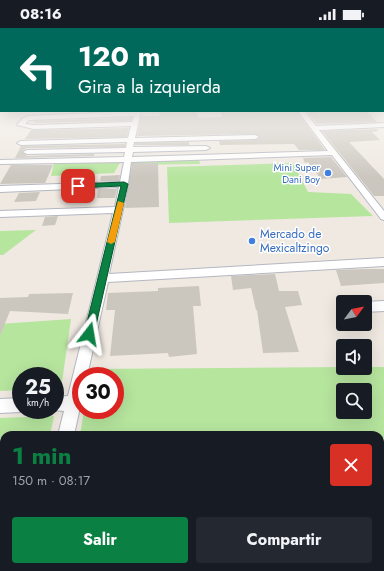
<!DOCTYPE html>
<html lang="es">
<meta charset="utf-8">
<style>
:root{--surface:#171b24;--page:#242831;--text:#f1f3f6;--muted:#9ea1a6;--accent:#0b8043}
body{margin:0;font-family:Jost,sans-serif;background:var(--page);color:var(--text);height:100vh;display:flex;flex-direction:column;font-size:15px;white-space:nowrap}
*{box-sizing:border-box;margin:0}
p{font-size:13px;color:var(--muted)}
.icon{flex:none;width:22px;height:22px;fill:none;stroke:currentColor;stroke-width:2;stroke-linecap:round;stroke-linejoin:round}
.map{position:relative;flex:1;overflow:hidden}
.details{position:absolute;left:0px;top:403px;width:384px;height:140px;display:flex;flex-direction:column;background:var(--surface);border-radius:12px 12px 0 0;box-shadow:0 4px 16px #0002}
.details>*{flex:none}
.hud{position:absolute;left:0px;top:0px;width:384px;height:84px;box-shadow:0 4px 16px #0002;background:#00695c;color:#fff;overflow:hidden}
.needle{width:26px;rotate:58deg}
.tools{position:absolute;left:336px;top:267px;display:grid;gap:8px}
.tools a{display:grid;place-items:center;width:36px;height:36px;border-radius:4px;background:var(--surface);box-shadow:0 4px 16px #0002;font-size:20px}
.speed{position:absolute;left:12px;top:339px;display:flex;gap:8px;font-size:20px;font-weight:700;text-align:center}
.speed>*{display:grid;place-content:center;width:52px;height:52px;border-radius:50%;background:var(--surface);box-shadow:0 4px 16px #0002;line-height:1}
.speed small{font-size:10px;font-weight:400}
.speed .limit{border:6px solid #d22;background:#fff;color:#111}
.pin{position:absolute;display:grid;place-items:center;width:34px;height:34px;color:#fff;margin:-17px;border-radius:8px;box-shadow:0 2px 6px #0006}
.me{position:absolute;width:44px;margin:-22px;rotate:14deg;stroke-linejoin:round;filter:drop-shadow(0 0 3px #0008)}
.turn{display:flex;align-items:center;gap:14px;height:84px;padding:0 12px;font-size:18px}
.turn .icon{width:52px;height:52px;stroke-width:2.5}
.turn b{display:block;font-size:28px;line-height:34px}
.round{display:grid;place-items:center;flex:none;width:42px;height:42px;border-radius:4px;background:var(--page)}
.overview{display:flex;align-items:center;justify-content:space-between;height:68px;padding:0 12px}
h1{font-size:24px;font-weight:700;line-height:30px;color:var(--accent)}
.action{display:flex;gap:8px;margin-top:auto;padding:8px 12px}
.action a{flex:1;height:46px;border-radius:4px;background:var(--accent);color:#fff;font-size:16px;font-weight:700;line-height:46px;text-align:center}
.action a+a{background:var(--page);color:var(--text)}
.status{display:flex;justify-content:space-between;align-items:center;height:28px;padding:0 20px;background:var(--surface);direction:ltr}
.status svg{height:11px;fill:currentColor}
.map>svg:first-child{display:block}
.green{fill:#b6e59e;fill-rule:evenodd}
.building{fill:#cbc7bf}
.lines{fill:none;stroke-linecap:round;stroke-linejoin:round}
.minor-casing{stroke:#b4b7c1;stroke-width:2}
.minor{fill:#fff;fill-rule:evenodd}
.route{fill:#0b8043;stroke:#07532c}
.slow{fill:#f59e0b}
.shop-dot{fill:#3f7fe0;stroke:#fff;stroke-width:1.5}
.labels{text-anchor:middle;stroke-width:3;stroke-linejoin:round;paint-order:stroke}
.far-shop-label{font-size:10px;fill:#366cbe;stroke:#fff;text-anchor:end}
.shop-label{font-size:12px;fill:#366cbe;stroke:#fff;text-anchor:start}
</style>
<div class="status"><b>08:16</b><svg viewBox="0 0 49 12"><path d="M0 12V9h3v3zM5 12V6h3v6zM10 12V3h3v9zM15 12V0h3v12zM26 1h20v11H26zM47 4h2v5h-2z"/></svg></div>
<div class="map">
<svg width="384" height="543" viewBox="0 0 384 543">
<rect width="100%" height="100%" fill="#efe9e1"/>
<!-- green -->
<path class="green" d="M 199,130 L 200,136 L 130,137 L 131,132 Z
M 121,133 L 114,145 L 51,148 L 54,135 Z
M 293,135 L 308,164 L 351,166 L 373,188 L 169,195 L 167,139 Z
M 36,202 L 3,227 L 0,227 L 0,203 Z
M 71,291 L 61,361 L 55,362 L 55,348 L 21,348 L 21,362 L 0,363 L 0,296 Z
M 343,339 L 384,339 L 384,543 L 58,543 L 59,539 L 380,539 L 380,407 L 80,407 L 84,382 L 115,382 L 115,348 L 89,348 L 90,341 ZM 343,362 L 365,362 L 365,384 L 343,384 Z
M 54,388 L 50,407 L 4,407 L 4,539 L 22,539 L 21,543 L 0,543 L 0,390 Z"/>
<!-- building -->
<path class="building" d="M 220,83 L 297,83 L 325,122 L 299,122 L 294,116 L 220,117 L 219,113 L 255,112 L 260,110 L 255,106 L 137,108 L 141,88 L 160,88 L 159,84 L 196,84 L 199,90 L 222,89 Z
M 306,83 L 367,83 L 377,94 L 317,96 Z
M 132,90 L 131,93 L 34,95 L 35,93 Z
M 129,100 L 127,109 L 25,111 L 31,102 Z
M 376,101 L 379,103 L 372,104 L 380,112 L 349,114 L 384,151 L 384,168 L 374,168 L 322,103 Z
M 189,114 L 189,117 L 135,117 L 135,115 Z
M 125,116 L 125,119 L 27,120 L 22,123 L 27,128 L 94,126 L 94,128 L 15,130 L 21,118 Z
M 331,129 L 347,149 L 321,151 L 308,134 L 305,135 L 303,130 Z
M 132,135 L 158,135 L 159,179 L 125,180 Z
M 11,137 L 53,137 L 45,155 L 0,156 Z
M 120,147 L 119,153 L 100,153 L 101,148 Z
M 98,161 L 117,161 L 115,170 L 97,170 Z
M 40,164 L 36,173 L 14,174 L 19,165 Z
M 58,188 L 55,197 L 42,198 L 45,189 Z
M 366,241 L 384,241 L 384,255 L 341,258 L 336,242 Z
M 275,246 L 279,263 L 298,263 L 302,277 L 285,279 L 299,324 L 263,325 L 257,282 L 256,282 L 251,260 L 233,262 L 231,248 Z
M 199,258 L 201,278 L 193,278 L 197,326 L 169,329 L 168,325 L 110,328 L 115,282 L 106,282 L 108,265 L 158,263 L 158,260 Z
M 73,265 L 68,286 L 10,283 L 0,308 L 0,270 L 28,269 L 29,266 Z"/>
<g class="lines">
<defs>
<path id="minor" d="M 383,74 L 384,74 L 384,76 L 383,76 Z
M 135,83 L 141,83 L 135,110 L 255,107 L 259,109 L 255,111 L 134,114 L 133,119 L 206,118 L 210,120 L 206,122 L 133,124 L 132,129 L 328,123 L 298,83 L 304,83 L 316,98 L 384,95 L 384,99 L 319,102 L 384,183 L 384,192 L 381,191 L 332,127 L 131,134 L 127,163 L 109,246 L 384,230 L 384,238 L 108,254 L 87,348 L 81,348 L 81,375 L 74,407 L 58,407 L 64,383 L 52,382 L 55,382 L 55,369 L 68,368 L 113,185 L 0,189 L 0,183 L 115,179 L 119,159 L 0,164 L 0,158 L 120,154 L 124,134 L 0,136 L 0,132 L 124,129 L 125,124 L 27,126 L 23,124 L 27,122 L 126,120 L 127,114 L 21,117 L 17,115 L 21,113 L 128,110 L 131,98 L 34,101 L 17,97 L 23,90 L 28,88 ZM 134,88 L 132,94 L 34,97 L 25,96 L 29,92 Z
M 384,273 L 384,283 L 365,284 L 365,274 Z
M 21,370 L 21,382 L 26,382 L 21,384 L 0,385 L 0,371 Z
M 30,539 L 50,539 L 49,543 L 29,543 Z"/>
</defs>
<!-- minor casing -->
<use href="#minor" class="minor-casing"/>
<!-- minor -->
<use href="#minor" class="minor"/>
</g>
<!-- sky -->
<linearGradient id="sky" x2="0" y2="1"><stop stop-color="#7abfeb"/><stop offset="0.49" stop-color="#f8f5f2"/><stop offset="1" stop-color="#f8f5f2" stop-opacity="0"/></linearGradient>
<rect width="384" height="150" fill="url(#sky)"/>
<!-- route -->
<path class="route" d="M 124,154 L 128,156 L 94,306 L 89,310 L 84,306 L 121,158 L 78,160 L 74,158 L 78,156 Z"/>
<!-- slow -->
<path class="slow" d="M 118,173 L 124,175 L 115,214 L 111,216 L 107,214 Z"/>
<!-- markers -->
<g class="shop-dot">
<circle cx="328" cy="145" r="4"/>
<circle cx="252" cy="213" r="4"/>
</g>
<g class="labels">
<!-- far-shop labels -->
<g class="far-shop-label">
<text x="320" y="143">Mini Super<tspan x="320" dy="12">Dani Boy</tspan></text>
</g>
<!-- shop labels -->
<g class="shop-label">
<text x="260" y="210">Mercado de<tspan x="260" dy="14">Mexicaltzingo</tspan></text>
</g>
</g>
</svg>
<div class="tools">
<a><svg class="needle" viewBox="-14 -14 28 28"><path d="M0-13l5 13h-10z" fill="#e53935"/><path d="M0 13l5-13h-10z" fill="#9ea1a6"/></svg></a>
<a><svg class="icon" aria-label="sound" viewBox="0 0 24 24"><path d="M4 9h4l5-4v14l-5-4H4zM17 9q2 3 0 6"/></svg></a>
<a><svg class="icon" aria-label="search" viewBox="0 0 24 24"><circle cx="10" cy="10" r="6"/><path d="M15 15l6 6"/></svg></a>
</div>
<div class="speed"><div>25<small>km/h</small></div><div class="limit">30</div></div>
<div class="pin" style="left:78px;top:158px;background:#d93025"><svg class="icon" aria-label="arrive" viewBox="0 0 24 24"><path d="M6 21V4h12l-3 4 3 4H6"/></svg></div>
<svg class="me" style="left:89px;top:306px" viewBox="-20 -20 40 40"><path d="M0-17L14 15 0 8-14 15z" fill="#0b8043" stroke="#fff" stroke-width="4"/></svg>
<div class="hud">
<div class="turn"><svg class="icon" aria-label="left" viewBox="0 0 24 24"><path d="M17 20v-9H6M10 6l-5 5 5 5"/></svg><div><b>120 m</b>Gira a la izquierda</div></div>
</div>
<section class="details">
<div class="overview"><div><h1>1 min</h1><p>150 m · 08:17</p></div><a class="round" style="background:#d93025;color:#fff"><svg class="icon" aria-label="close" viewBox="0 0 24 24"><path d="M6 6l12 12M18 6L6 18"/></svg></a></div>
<div class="action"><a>Salir</a><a>Compartir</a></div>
</section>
</div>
